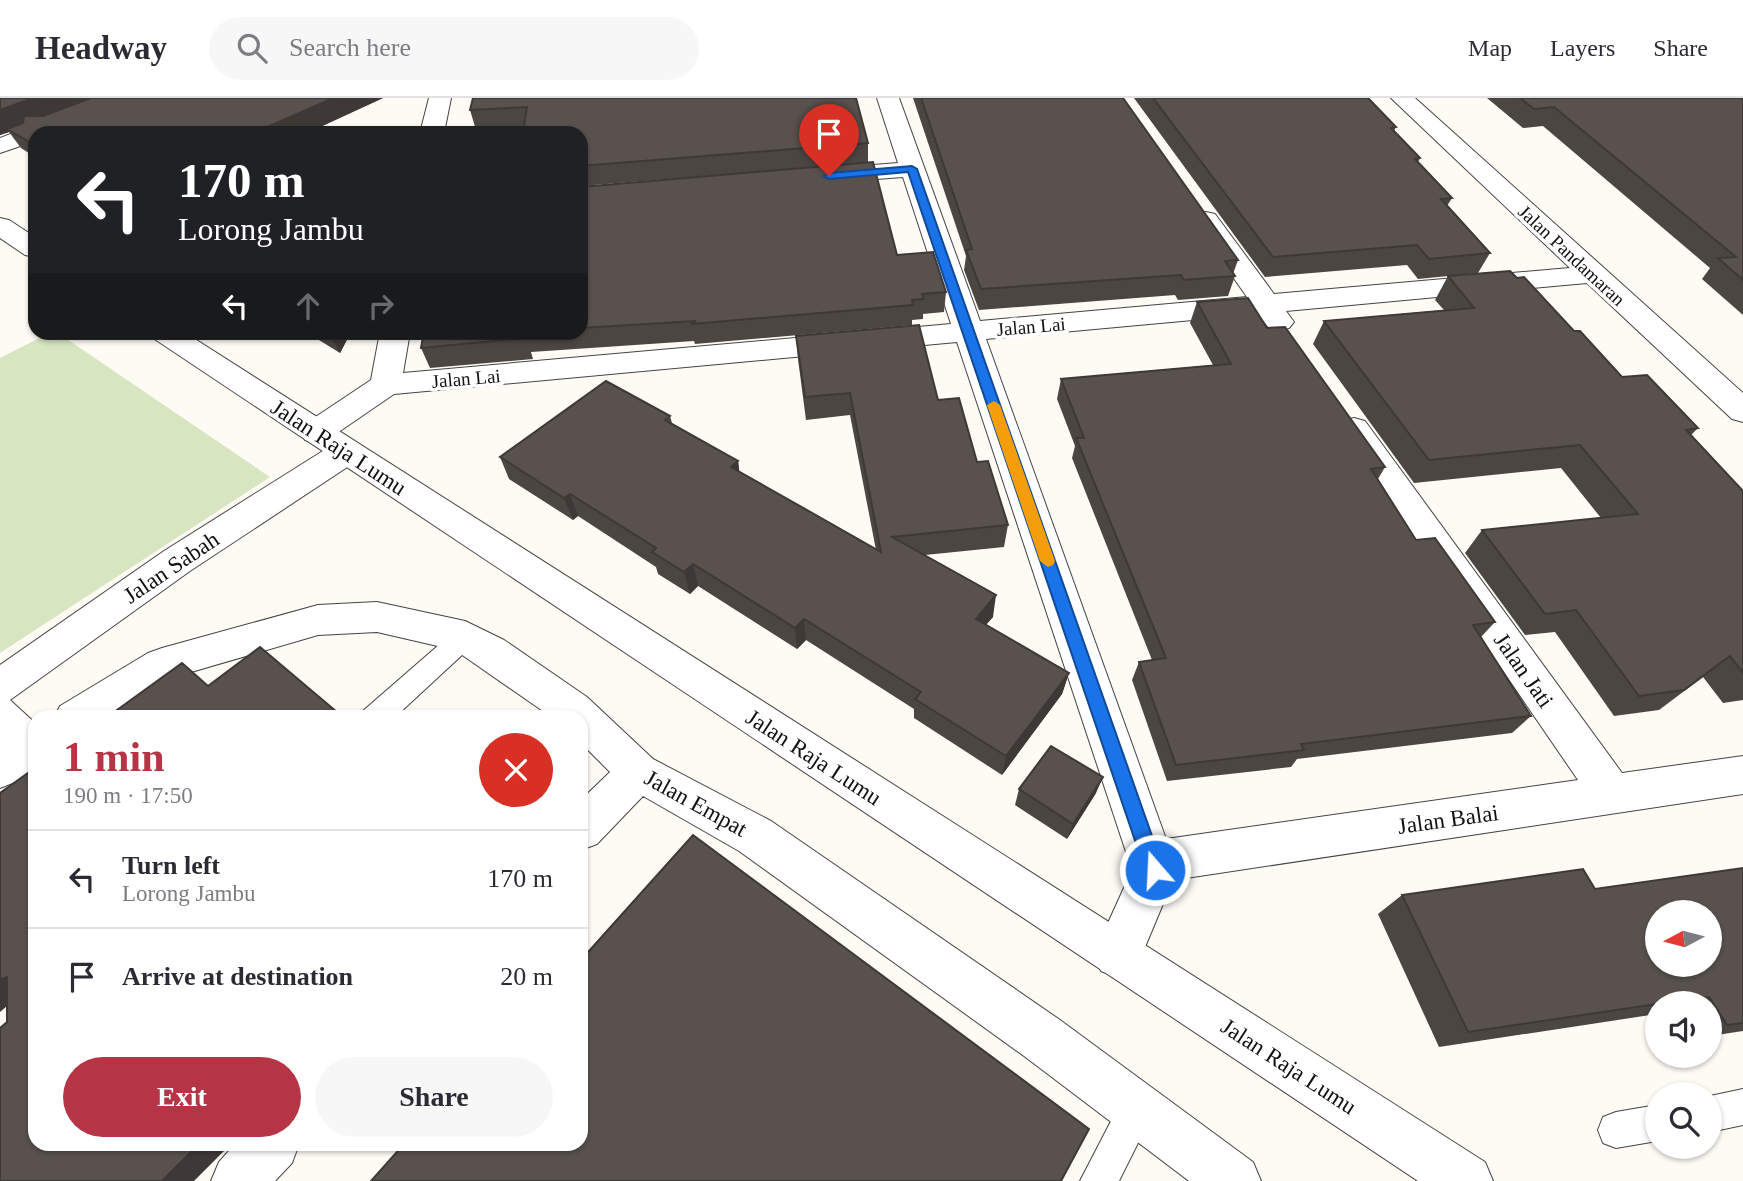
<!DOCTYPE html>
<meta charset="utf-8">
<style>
:root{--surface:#fff;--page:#f7f7f7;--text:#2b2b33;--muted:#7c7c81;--line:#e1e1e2;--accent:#b53445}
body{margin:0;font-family:"Times New Roman",serif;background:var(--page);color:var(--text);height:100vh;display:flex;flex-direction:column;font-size:26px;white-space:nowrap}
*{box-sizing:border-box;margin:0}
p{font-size:23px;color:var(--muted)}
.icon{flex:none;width:38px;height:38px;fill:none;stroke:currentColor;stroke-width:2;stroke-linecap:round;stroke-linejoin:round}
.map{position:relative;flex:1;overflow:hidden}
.sheet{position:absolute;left:28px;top:612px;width:560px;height:441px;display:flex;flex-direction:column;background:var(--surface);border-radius:21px;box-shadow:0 2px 5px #0004}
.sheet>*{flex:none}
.top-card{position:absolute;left:28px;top:28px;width:560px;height:214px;border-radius:21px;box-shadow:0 2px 5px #0004;background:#202124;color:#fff;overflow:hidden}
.needle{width:46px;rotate:263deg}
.controls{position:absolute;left:1645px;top:802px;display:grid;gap:14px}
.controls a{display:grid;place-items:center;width:77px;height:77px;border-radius:50%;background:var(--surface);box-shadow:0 2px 5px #0004;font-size:35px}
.pin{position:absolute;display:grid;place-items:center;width:60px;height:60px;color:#fff;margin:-72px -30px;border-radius:50% 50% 50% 0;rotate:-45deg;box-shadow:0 0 7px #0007}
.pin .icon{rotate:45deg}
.me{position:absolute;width:77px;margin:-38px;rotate:341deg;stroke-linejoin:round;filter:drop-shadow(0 0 5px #0008)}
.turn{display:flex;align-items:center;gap:24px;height:147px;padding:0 35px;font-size:32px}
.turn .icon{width:91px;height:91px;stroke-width:2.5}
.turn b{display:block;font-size:49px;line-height:60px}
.lanes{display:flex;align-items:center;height:66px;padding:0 35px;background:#0003;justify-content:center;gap:35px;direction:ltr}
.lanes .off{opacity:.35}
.round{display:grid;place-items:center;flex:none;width:74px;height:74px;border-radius:37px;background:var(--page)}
.summary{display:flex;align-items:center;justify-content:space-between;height:119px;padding:0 35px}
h1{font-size:42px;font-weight:700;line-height:52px;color:var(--accent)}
.button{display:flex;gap:14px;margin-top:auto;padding:14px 35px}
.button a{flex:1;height:80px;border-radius:42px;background:var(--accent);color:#fff;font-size:28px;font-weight:700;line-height:80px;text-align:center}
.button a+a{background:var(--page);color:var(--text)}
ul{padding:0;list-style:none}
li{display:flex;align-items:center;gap:21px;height:98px;padding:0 35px;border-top:2px solid var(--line)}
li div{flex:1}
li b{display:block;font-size:26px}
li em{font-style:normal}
header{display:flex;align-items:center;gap:42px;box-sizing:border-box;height:98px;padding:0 35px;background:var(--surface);border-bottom:2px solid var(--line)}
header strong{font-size:33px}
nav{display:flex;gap:38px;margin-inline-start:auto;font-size:24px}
.search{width:490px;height:63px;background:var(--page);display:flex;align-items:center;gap:18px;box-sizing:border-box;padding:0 24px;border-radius:38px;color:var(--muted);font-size:26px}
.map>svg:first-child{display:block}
.green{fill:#d7e6c1}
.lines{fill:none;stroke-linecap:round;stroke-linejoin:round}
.service-casing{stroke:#444;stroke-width:2}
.minor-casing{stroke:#444;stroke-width:2}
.tertiary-casing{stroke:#444;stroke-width:2}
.service{fill:#fff;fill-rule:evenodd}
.minor{fill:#fff;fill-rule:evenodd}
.tertiary{fill:#fff;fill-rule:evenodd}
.wall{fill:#4c4643}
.shaded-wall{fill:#3e3937}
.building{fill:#58514e;stroke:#3e3937;stroke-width:2;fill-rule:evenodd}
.route{fill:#1a73e8;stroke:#114b97;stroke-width:2}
.slow{fill:#f59e0b}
.labels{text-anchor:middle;stroke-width:7;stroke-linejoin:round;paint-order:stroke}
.far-street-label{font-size:19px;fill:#111;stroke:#fff}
.street-label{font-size:23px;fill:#111;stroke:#fff}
</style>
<header>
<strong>Headway</strong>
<div class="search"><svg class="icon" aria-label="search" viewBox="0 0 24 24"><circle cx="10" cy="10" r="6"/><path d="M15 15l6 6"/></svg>Search here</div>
<nav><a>Map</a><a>Layers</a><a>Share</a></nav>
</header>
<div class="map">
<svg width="1743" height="1083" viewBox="0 0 1743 1083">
<rect width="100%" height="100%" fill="#fefbf5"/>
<!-- green -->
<path class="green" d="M 51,234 L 58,235 L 270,379 L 0,555 L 0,260 Z"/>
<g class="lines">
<defs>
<path id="service" d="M 465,528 L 474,532 L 478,539 L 474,546 L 394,620 L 360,620 L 364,612 L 456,532 Z
M 1743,991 L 1743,1027 L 1710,1034 L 1710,998 Z
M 1137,993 L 1150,998 L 1155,1011 L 1119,1083 L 1080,1083 L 1124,998 Z
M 1657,1007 L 1657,1043 L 1616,1050 L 1603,1045 L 1598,1032 L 1603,1019 L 1616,1014 Z"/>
<path id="minor" d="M 104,0 L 136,0 L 133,5 L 55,35 L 35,35 L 35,43 L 0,55 L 0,40 Z
M 429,0 L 451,0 L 444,35 L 420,35 Z
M 877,0 L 899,0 L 980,223 L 1247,199 L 1193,122 L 1197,116 L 1206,114 L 1215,116 L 1274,196 L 1570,170 L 1391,0 L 1415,0 L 1743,295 L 1743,324 L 1732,321 L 1587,185 L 1286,213 L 1294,224 L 1289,230 L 1279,233 L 1269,230 L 1258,216 L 986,241 L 1166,741 L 1578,682 L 1343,339 L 1338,331 L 1343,323 L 1354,320 L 1365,323 L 1622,675 L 1743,658 L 1743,696 L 1173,782 L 1135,873 L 1118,880 L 1101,873 L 1094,856 L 1132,772 L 957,244 L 394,296 L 327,342 L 316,345 L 305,342 L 300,334 L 305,326 L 371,282 L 380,234 L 410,234 L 403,275 L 951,226 L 903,79 L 823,85 L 814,83 L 811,78 L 814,73 L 823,71 L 898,65 Z
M 346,343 L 358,346 L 362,354 L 358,362 L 190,473 L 10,602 L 35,625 L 35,670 L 15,684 L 0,690 L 0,567 L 164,453 L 334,346 Z
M 377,504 L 465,523 L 504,542 L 587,599 L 653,661 L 771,723 L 1060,922 L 1253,1064 L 1261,1083 L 1189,1083 L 1024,958 L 739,753 L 643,698 L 597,746 L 581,752 L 581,702 L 610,674 L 581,645 L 581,620 L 553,620 L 455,552 L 377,534 L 318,537 L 174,579 L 109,620 L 54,620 L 60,608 L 148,555 L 162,550 L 318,507 Z
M 235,1046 L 299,1046 L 292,1065 L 275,1083 L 211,1083 L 219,1064 Z"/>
<path id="tertiary" d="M 0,120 L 9,122 L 35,139 L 35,159 L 25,157 L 0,140 Z
M 149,234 L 184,234 L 1485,1064 L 1493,1083 L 1418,1083 L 153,240 Z"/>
</defs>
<!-- service casing -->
<use href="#service" class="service-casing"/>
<!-- minor casing -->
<use href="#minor" class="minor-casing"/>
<!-- tertiary casing -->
<use href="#tertiary" class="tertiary-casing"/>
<!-- service -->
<use href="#service" class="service"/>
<!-- minor -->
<use href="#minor" class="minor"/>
<!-- tertiary -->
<use href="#tertiary" class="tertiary"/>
</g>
<!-- wall -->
<path class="wall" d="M 0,0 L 383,0 L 307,35 L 35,35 L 35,59 L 21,50 L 9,34 L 0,37 Z
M 473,0 L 868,45 L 868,65 L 581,88 L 581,35 L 524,29 L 476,32 L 470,12 Z
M 913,0 L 1123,0 L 1238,162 L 1233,176 L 1235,178 L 1228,198 L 1178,202 L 1175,197 L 979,212 L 964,172 L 966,158 Z
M 1134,0 L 1368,0 L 1396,29 L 1394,33 L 1420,60 L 1418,64 L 1452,100 L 1447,108 L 1490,155 L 1478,175 L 1418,181 L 1407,167 L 1265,179 Z
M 1487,0 L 1743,0 L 1743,217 L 1702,181 L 1710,170 L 1543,28 L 1523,30 Z
M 581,89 L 897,157 L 946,194 L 944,214 L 923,216 L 923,221 L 912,222 L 912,227 L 695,246 L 694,243 L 531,254 L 533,261 L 430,270 L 421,250 L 424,234 L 581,234 Z
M 1448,178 L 1517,180 L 1622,279 L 1698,330 L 1691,337 L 1743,393 L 1743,602 L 1723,605 L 1703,579 L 1659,612 L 1614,618 L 1555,534 L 1525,537 L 1465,455 L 1482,432 L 1601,420 L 1561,370 L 1414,385 L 1313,246 L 1324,223 L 1444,212 L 1435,202 Z
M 1197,204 L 1267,230 L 1385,369 L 1378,381 L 1416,442 L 1495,524 L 1481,539 L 1531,618 L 1512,635 L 1297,661 L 1291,669 L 1167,683 L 1132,582 L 1139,564 L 1152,562 L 1072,360 L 1075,348 L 1057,301 L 1061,281 L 1213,267 L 1190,225 Z
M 306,234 L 351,234 L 340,255 Z
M 796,238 L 938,302 L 977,364 L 1008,427 L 1004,449 L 925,457 L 993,519 L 985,527 L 1069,575 L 1062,596 L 1002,677 L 914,620 L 914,611 L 806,542 L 797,551 L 698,488 L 690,496 L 658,476 L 656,469 L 578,418 L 573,422 L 509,381 L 500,359 L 670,318 L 672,325 L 738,363 L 739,373 L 876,452 L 850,317 L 806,322 L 798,261 Z
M 1019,691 L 1096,695 L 1067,741 L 1015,707 Z
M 1743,770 L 1743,933 L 1710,938 L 1710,905 L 1657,905 L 1657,916 L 1439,949 L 1378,816 L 1402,797 L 1595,791 Z"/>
<!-- shaded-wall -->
<path class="shaded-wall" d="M 33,0 L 97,0 L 7,31 L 9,34 L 0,37 L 0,12 Z
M 333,0 L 383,0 L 307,35 L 268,35 L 265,30 Z
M 329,234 L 351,234 L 340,255 L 329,235 Z
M 738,363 L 741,386 L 731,369 Z
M 570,396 L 578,418 L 573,422 L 564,400 Z
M 693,466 L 698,488 L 690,496 L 684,474 Z
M 996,497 L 993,519 L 973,542 L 976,521 Z
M 804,521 L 806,542 L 797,551 L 795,530 Z
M 1069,575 L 1062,596 L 1002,677 L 1006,658 Z
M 1103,679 L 1096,695 L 1067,741 L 1073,726 Z
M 7,879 L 21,896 L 0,914 L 0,881 Z
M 199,1046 L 231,1046 L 194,1083 L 162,1083 Z"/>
<!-- building -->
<path class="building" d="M 0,0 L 33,0 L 0,12 Z
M 91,0 L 333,0 L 265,30 L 275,35 L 35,35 L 35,47 L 7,31 L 23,25 L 24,18 L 43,18 Z
M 473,0 L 856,0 L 868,45 L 581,68 L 581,35 L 523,35 L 527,9 L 470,12 Z
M 921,0 L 1123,0 L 1238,162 L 1225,163 L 1235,178 L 1184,182 L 1181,177 L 981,191 L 966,152 L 972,151 Z
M 1153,0 L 1368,0 L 1396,29 L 1391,30 L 1420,60 L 1415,61 L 1452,100 L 1441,101 L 1490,155 L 1429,161 L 1417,147 L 1273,159 Z
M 1520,0 L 1740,0 L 1743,2 L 1743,182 L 1718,160 L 1736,159 L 1554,9 L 1534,11 Z
M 873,64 L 897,157 L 933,154 L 946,194 L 922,196 L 924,201 L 912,202 L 913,207 L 691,226 L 696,223 L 581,230 L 581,89 Z
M 1510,173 L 1517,180 L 1524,179 L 1574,233 L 1580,233 L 1622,279 L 1647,277 L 1698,330 L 1686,332 L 1743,393 L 1743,575 L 1730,558 L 1684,592 L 1639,598 L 1576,512 L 1545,516 L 1482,432 L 1638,416 L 1580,347 L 1429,362 L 1324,223 L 1474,210 L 1448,178 Z
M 1248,200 L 1267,230 L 1285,229 L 1385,369 L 1371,371 L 1416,442 L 1435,440 L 1495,524 L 1473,527 L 1531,618 L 1301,646 L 1304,652 L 1176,667 L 1139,564 L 1166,560 L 1076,340 L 1084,340 L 1061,281 L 1231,266 L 1197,204 Z
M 919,227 L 938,302 L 959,300 L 977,364 L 988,363 L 1008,427 L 892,439 L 996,497 L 976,521 L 1069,575 L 1006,658 L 915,601 L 921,594 L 804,521 L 795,530 L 693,466 L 684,474 L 652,454 L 656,450 L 570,396 L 564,400 L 500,359 L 606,283 L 670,318 L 665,322 L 738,363 L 731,369 L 881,454 L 850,295 L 805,299 L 796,238 Z
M 424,234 L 516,234 L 526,240 L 421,250 Z
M 260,549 L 344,620 L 106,620 L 182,565 L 208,588 Z
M 1051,648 L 1103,679 L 1073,726 L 1019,691 Z
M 35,670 L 35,1046 L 199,1046 L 162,1083 L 0,1083 L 0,930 L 7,924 L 7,879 L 0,881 L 0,695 Z
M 693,737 L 1089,1031 L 1061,1083 L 371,1083 L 404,1046 L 581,1046 L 581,862 Z
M 1743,770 L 1743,925 L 1727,927 L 1709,899 L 1668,905 L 1657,905 L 1657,906 L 1468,934 L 1402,797 L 1583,771 L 1595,791 ZM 1657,814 L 1710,814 L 1710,866 L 1657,866 Z"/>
<!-- route -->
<path class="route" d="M 912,68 L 917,71 L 1164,772 L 1161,779 L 1155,781 L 1148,779 L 1145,772 L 908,74 L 829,81 L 824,78 L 829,75 Z"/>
<!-- slow -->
<path class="slow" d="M 994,303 L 1000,307 L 1055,463 L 1053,467 L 1048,469 L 1040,463 L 987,307 Z"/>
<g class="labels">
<!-- far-street labels -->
<g class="far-street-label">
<text transform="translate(1572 157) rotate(43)" y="7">Jalan Pandamaran</text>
<text transform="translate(1031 228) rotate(-5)" y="7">Jalan Lai</text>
<text transform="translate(466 280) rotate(-5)" y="7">Jalan Lai</text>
</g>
<!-- street labels -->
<g class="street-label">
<text transform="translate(339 349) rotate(33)" y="8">Jalan Raja Lumu</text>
<text transform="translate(171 469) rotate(-34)" y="8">Jalan Sabah</text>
<text transform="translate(1524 572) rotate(55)" y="8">Jalan Jati</text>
<text transform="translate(814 659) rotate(33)" y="8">Jalan Raja Lumu</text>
<text transform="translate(696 705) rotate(29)" y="8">Jalan Empat</text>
<text transform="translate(1448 721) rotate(-8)" y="8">Jalan Balai</text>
<text transform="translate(1289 968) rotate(33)" y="8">Jalan Raja Lumu</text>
</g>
</g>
</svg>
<div class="controls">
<a><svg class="needle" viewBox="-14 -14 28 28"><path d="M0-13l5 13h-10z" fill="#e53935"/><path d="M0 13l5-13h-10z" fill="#7c7c81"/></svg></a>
<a><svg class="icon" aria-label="sound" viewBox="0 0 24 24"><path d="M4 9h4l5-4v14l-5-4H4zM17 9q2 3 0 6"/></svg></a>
<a><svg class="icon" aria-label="search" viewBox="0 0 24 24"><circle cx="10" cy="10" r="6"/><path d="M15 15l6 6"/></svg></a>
</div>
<div class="pin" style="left:829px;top:78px;background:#d93025"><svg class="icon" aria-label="arrive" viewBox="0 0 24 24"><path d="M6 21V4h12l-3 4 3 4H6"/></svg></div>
<svg class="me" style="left:1155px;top:772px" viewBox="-20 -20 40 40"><circle r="17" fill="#1a73e8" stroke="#fff" stroke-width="3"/><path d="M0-11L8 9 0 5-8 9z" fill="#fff"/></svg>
<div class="top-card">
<div class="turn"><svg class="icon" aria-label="left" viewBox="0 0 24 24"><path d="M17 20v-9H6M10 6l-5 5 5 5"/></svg><div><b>170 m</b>Lorong Jambu</div></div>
<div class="lanes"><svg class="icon" aria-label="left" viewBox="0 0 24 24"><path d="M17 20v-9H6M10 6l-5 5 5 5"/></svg><svg class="icon off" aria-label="ahead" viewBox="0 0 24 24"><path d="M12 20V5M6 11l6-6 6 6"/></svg><svg class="icon off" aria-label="right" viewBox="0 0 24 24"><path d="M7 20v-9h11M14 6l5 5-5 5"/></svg></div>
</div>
<section class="sheet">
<div class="summary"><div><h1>1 min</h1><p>190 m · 17:50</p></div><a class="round" style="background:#d93025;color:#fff"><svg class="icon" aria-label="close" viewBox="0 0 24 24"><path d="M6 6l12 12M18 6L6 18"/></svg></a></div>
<ul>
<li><svg class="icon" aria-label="left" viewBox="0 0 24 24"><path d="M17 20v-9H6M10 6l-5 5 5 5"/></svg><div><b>Turn left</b><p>Lorong Jambu</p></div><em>170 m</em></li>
<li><svg class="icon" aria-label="arrive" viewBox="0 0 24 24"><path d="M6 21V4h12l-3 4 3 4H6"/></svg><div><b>Arrive at destination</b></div><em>20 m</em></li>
</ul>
<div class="button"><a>Exit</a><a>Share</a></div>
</section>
</div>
